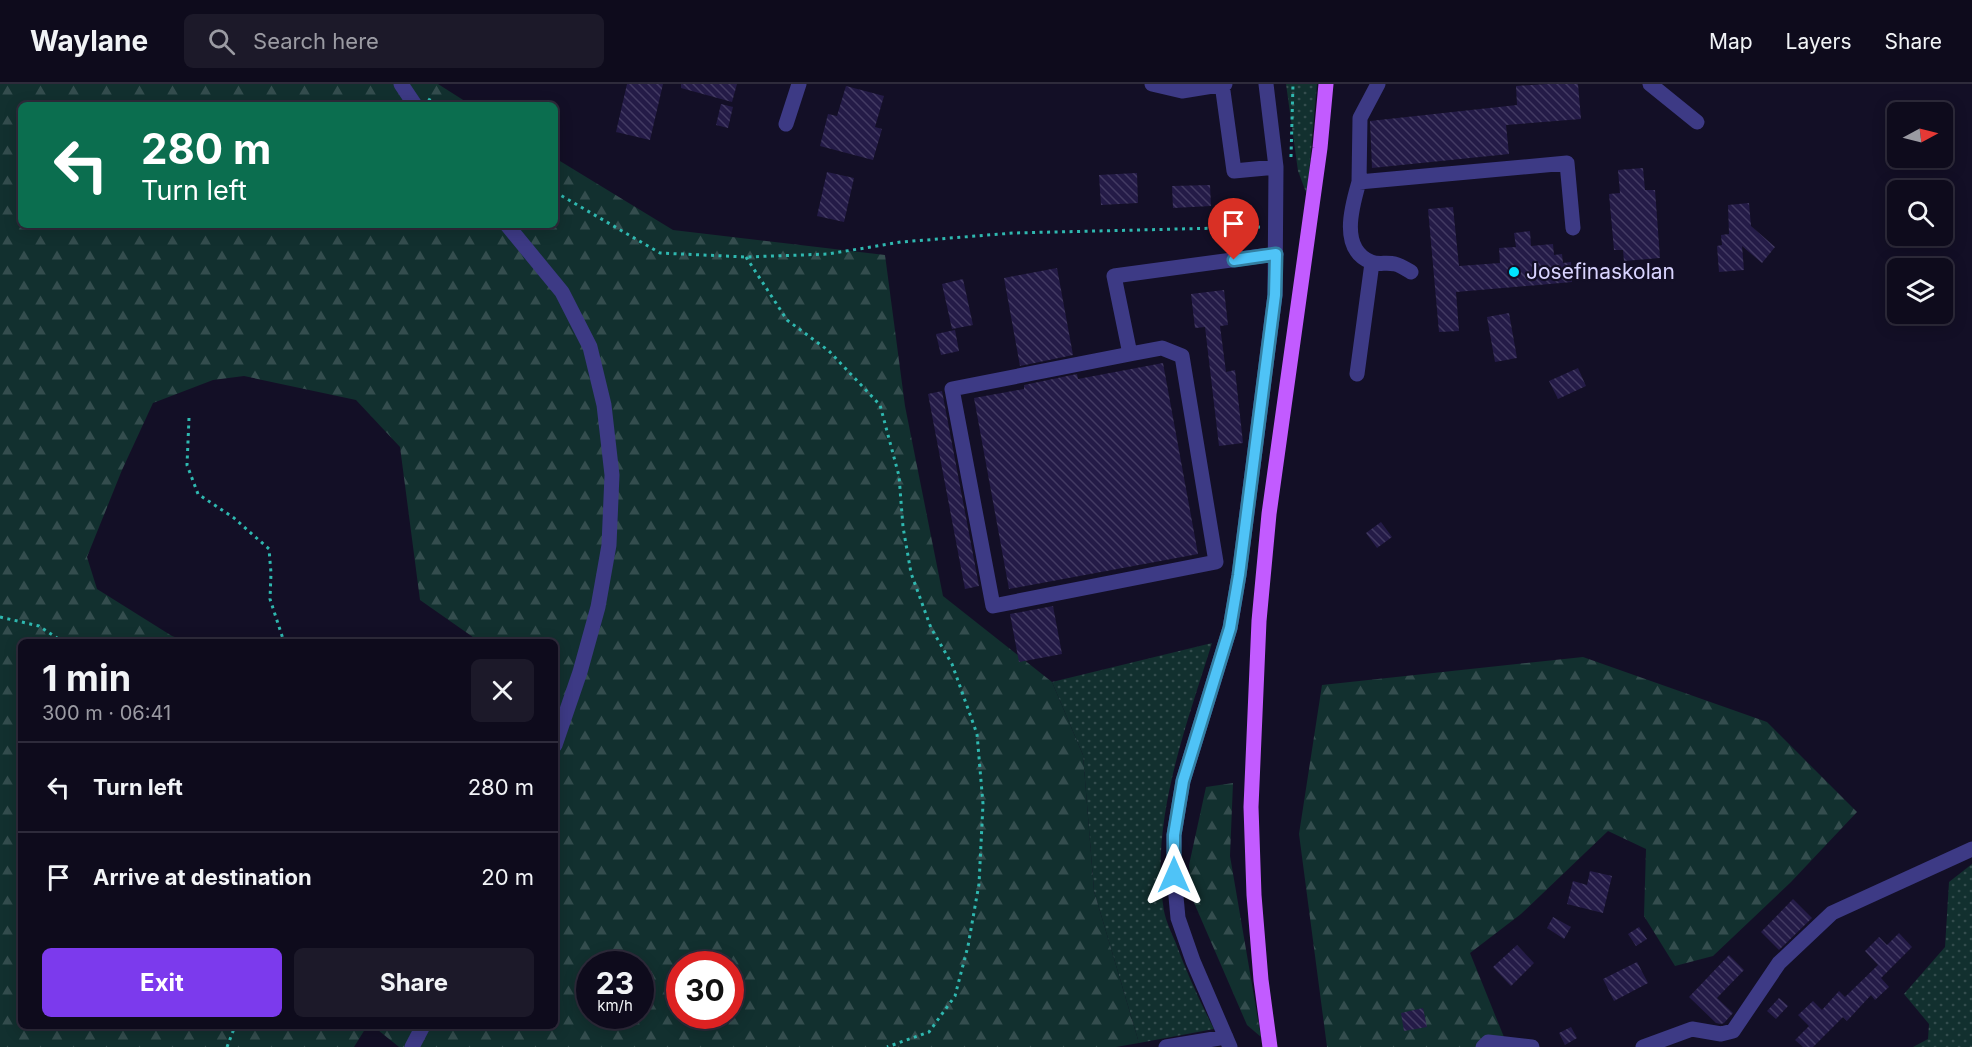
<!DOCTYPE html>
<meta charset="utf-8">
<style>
:root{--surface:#0e0b1c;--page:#1c1929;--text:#f1f3f6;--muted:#9b9ba3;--line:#2e2b3b;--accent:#7c3aed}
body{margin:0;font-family:Inter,sans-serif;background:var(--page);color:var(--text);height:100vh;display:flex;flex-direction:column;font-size:22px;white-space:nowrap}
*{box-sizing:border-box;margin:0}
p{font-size:20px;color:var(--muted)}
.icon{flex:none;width:33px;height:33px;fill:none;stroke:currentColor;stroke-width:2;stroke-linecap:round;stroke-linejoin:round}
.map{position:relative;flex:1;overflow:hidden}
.details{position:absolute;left:18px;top:555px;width:540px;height:390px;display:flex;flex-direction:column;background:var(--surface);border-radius:9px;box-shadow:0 3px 15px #0003,0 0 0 2px var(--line)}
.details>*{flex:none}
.hud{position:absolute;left:18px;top:18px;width:540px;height:126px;border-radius:9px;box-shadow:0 3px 15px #0003,0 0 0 2px var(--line);background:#0b6e4f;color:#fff;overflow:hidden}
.needle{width:39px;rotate:83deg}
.buttons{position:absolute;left:1887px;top:18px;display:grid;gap:12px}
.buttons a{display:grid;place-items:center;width:66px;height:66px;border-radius:9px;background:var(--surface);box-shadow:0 3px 15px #0003,0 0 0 2px var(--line);font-size:30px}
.speed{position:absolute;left:576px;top:867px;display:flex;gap:12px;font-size:30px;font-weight:700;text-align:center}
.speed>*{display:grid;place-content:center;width:78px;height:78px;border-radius:50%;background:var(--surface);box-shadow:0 3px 15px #0003,0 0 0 2px var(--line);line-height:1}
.speed small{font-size:15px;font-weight:400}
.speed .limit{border:9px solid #d22;background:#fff;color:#111}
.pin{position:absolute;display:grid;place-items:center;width:51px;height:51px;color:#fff;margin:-62px -26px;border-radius:50% 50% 50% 0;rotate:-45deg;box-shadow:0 0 6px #0007}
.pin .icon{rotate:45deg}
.me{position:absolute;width:66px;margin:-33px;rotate:0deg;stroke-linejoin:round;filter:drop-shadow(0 0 4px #0008)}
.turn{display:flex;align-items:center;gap:21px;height:126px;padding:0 24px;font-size:27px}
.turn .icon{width:78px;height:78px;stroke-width:2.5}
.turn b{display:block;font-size:42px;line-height:51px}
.round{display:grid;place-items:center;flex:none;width:63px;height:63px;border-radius:9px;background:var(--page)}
.summary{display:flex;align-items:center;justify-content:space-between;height:102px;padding:0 24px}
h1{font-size:36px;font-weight:700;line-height:45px}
.cta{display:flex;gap:12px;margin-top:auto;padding:12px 24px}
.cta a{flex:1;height:69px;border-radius:9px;background:var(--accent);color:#fff;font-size:24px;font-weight:700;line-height:69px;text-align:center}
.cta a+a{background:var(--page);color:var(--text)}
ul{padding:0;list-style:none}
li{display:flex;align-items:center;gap:18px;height:90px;padding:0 24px;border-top:2px solid var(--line)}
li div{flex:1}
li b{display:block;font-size:22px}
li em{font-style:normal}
header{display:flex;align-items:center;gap:36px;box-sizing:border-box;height:84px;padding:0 30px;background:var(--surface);border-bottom:2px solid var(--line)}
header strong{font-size:28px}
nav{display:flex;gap:33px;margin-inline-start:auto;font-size:21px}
.search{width:420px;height:54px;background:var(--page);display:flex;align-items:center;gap:15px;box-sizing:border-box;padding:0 21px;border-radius:9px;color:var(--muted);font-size:22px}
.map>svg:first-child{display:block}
.grass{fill:url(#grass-dots)}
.forest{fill:url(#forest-firs);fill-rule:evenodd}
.building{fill:url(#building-back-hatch)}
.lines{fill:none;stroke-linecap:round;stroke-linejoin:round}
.path{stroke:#2fb8b0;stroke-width:3;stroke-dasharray:3 4.5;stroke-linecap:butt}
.minor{stroke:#3d3a85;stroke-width:15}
.major{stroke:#c25bff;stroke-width:15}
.route-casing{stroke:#337fa1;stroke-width:15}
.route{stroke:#4fc3f7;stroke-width:10}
.poi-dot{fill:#00e5ff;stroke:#130f26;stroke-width:2}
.labels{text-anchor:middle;stroke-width:4.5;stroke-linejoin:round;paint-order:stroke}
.poi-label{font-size:21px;fill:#d9d4ff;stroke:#130f26;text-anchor:start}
</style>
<header>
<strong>Waylane</strong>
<div class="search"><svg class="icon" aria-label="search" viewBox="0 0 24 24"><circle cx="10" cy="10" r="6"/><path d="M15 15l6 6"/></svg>Search here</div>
<nav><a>Map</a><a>Layers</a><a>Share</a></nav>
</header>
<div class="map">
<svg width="1972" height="963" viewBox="0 0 1972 963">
<defs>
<pattern id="grass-dots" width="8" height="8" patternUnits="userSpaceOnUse" patternTransform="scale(1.5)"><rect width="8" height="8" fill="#12302f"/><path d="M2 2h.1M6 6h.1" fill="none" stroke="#344d4e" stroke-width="1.8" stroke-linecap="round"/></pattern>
<pattern id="forest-firs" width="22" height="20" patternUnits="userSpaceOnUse" patternTransform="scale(1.5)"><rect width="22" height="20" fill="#12302f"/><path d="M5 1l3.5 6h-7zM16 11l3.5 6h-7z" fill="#344d4e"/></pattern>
<pattern id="building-back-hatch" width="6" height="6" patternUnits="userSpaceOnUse" patternTransform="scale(1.5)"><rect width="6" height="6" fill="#241b47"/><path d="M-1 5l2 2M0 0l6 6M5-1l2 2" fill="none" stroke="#433b63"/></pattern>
</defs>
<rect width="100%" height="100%" fill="#130f26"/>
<!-- grass -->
<path class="grass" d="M 1286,0 L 1317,0 L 1307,111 L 1298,87 Z
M 1212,559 C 1186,643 1149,738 1164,827 C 1166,837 1171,848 1175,857 C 1186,887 1199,916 1214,945 L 1139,959 L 1094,807 L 1083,671 L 1052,598 Z
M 1972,780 L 1972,963 L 1913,963 L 1928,955 L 1929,940 L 1904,910 L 1945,863 L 1949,798 Z"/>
<!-- forest -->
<path class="forest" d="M 0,0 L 438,0 L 471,21 L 21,21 L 21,141 L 555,141 L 555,74 L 673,146 L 885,171 L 905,322 L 943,512 L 1052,598 L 1083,671 L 1094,807 L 1139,959 L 1116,963 L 399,963 L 373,942 L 555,942 L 555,558 L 480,558 L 420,516 L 400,363 L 356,316 L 244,292 L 213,296 L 153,319 L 122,386 L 87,473 L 97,505 L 172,552 L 188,558 L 21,558 L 21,942 L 367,942 L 354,963 L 0,963 ZM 590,880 L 640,880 L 640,932 L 590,932 ZM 680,880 L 730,880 L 730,932 L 680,932 Z
M 1583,573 L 1767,638 L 1857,728 L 1791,798 L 1713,872 L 1675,882 L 1644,832 L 1646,765 L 1608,747 L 1521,830 L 1470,869 L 1508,963 L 1327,963 L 1299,750 L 1322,601 Z
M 1233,699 L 1230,772 L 1261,953 L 1247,941 L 1192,814 L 1189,781 L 1206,703 Z"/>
<!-- building -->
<path class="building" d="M 627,0 L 663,0 L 650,56 L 616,48 Z
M 681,0 L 737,0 L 732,18 L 681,4 Z
M 1547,0 L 1578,0 L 1581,35 L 1506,41 L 1509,70 L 1372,84 L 1370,37 L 1517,21 L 1516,2 Z
M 846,2 L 884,12 L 875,43 L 882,45 L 873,76 L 820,62 L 828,30 L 837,32 Z
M 721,20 L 733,23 L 728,44 L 716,41 Z
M 1643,84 L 1645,106 L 1655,106 L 1660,174 L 1624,177 L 1623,166 L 1614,166 L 1609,110 L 1620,109 L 1618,86 Z
M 827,88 L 854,94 L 844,138 L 817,132 Z
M 1137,89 L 1138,119 L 1101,121 L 1099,91 Z
M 1210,101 L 1211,122 L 1173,124 L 1172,102 Z
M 1749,119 L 1751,142 L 1775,163 L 1762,179 L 1742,162 L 1744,186 L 1719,188 L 1717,162 L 1722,161 L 1721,151 L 1729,150 L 1728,121 Z
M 1453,123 L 1459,182 L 1500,179 L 1499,164 L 1516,163 L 1514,149 L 1530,147 L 1531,162 L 1553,160 L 1554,171 L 1562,170 L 1563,179 L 1571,178 L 1572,198 L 1456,208 L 1459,247 L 1439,248 L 1428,125 Z
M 1057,184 L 1073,271 L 1020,282 L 1004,194 Z
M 963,195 L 973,241 L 952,245 L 942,200 Z
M 1224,206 L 1228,241 L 1220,242 L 1226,288 L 1235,286 L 1243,359 L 1219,362 L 1205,243 L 1195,244 L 1191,210 Z
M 1509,229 L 1517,274 L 1495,278 L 1487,233 Z
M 955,246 L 959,267 L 941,271 L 936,250 Z
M 1163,279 L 1198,470 L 1009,505 L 974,314 L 1024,305 L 1024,301 L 1077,290 L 1078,295 Z
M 1578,284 L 1586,302 L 1558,315 L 1549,297 Z
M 942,307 L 979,502 L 965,505 L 928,310 Z
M 1381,438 L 1392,453 L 1377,464 L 1366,449 Z
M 1053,522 L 1062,570 L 1019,578 L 1010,530 Z
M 1590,787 L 1612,792 L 1603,829 L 1567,820 L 1573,797 L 1587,801 Z
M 1793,815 L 1812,834 L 1779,866 L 1761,848 Z
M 1553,833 L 1571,843 L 1564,855 L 1547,844 Z
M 1639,843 L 1647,855 L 1636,862 L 1628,850 Z
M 1899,849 L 1912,863 L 1881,894 L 1889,903 L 1875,916 L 1871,911 L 1847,937 L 1843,933 L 1813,963 L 1803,963 L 1795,956 L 1809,942 L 1798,931 L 1813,917 L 1822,926 L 1839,907 L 1845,913 L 1878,881 L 1865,867 L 1879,853 L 1887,861 Z
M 1517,861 L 1534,879 L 1511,902 L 1493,883 Z
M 1729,871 L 1744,886 L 1717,914 L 1733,929 L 1724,939 L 1721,940 L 1716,939 L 1689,913 Z
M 1637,878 L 1648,899 L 1614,917 L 1603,895 Z
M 1779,914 L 1788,922 L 1776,935 L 1767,927 Z
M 1423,924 L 1427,943 L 1404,947 L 1401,929 Z
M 1571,943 L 1577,954 L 1565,961 L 1559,949 Z"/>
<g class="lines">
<!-- path -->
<path class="path" d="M 428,15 L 440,21
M 1291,73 L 1293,0
M 555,108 L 660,169 L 746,173 L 828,170 L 901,158 L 1013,149 L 1263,143
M 746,173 L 787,236 L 829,267 L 880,321 L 899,392 L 903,443 L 911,489 L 931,544 L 952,580 L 977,650 L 983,720 L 979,800 L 968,862 L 955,912 L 929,948 L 887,963
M 189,334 L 187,381 L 198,410 L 234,434 L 269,465 L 271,489 L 270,515 L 284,558
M 0,533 L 39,542 L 63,558
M 227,963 L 235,942"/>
<!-- minor -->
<path class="minor" d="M 401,0 L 415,21
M 1152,0 L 1182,7 L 1225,0
M 1222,0 L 1234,87 L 1276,83
M 1378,0 L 1360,34 L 1359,98 L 1567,79 L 1573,144
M 1650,0 L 1697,38
M 786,40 L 799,0
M 1359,98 C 1352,122 1339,165 1371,178 C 1378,181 1387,178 1395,180 C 1400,181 1406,185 1411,188
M 507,141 L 562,208 L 590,263 L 604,321 L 612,391 L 609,461 L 598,523 L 580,588 L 555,661
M 1130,270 L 1162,264 L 1182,272 L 1216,478 L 993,522 L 952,305 L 1130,270 L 1114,192 L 1276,170
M 1357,290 L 1372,179
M 412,963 L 423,942
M 1166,963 L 1226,953
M 1230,963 L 1193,877 L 1178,834 L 1174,791 L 1174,751 L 1183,697 L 1230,544 L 1239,491 L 1275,211 L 1276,83 L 1266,0
M 1483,963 L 1488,958 L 1532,963
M 1643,963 L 1692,945 L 1721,950 L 1733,947 L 1779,879 L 1832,829 L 1972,765"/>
<!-- major -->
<path class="major" d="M 1270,963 L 1261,896 L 1254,811 L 1251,723 L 1259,537 L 1269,430 L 1320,64 L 1326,0"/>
</g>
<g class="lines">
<defs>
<path id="route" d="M 1174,791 L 1174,751 L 1183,697 L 1230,544 L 1239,491 L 1275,211 L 1276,170 L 1234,176"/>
</defs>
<!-- route casing -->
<use href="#route" class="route-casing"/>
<!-- route -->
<use href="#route" class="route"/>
</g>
<!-- markers -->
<circle class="poi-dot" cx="1514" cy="188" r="6"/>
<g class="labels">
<!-- poi labels -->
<g class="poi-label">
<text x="1526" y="195">Josefinaskolan</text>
</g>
</g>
</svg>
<div class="buttons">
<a><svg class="needle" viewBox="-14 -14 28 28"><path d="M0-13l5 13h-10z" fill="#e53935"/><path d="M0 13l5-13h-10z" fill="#9b9ba3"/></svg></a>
<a><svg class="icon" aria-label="search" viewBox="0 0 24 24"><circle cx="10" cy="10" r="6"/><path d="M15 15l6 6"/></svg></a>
<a><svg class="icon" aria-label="layers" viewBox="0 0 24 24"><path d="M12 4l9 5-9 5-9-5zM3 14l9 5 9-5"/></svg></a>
</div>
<div class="speed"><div>23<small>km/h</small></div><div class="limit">30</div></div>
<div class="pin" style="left:1234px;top:176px;background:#d93025"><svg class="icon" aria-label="arrive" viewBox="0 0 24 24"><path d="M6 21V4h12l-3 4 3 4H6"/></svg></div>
<svg class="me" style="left:1174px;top:791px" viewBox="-20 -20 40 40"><path d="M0-17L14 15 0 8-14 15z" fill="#4fc3f7" stroke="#fff" stroke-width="4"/></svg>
<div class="hud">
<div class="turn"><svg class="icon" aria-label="left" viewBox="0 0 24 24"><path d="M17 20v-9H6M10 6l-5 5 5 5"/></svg><div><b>280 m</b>Turn left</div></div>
</div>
<section class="details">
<div class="summary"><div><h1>1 min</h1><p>300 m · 06:41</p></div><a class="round"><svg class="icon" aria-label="close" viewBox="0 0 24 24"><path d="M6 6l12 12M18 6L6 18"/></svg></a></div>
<ul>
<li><svg class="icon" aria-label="left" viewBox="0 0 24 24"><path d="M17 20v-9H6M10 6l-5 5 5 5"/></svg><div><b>Turn left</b></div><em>280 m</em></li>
<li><svg class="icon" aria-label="arrive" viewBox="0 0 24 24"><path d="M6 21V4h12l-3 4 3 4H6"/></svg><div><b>Arrive at destination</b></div><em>20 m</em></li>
</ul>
<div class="cta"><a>Exit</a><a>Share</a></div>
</section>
</div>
